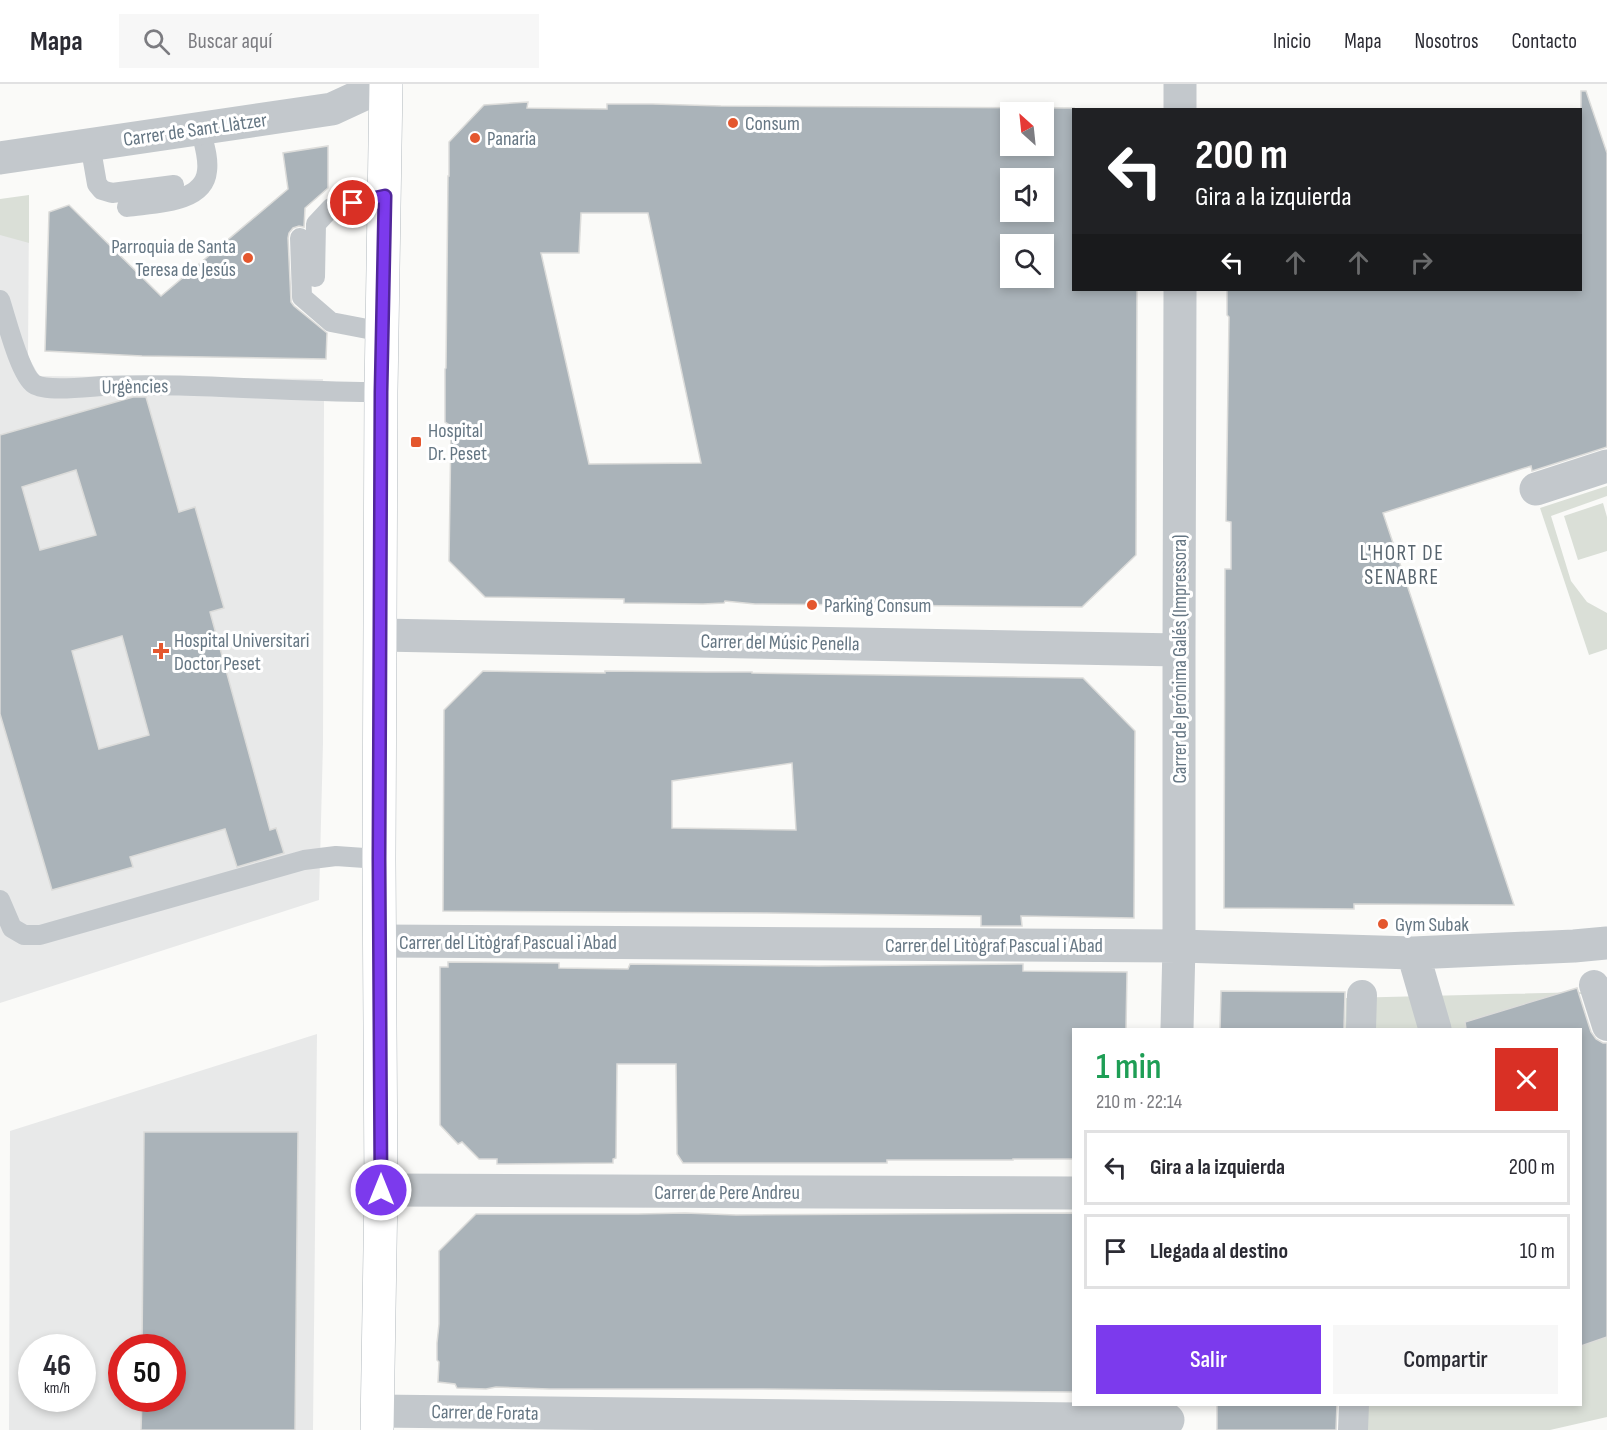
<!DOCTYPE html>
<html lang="es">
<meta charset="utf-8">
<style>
:root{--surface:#fff;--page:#f7f7f7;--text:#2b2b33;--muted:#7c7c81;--line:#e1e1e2;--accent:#7c3aed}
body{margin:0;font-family:"Sofia Sans Condensed",sans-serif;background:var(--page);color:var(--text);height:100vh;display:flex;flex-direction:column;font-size:22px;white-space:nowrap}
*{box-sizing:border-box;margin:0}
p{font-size:20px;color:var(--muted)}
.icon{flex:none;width:33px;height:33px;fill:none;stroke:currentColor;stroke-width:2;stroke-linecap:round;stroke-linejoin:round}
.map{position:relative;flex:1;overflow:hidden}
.sheet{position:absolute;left:1072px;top:944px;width:510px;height:378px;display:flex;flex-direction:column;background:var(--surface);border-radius:0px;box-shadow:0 3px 9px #0003}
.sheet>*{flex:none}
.top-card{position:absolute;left:1072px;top:24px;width:510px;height:183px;border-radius:0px;box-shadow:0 3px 9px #0003;background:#202124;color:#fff;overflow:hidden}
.needle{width:39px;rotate:333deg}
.fabs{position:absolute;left:1000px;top:18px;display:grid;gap:12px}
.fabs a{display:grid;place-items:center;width:54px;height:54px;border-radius:0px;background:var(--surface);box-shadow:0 3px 9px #0003;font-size:30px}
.speed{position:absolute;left:18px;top:1250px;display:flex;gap:12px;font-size:30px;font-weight:700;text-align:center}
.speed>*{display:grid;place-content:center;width:78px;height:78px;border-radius:50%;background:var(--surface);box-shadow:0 3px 9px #0003;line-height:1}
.speed small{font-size:15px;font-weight:400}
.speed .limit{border:9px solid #d22;background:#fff;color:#111}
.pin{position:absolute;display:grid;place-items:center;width:51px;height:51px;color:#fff;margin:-26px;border:3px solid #fff;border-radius:50%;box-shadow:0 2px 6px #0007}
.me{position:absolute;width:66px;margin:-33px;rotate:0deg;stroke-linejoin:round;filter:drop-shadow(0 0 4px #0008)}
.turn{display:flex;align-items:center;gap:21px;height:126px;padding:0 24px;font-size:27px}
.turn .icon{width:78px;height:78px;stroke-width:2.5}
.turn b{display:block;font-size:42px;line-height:51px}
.lanes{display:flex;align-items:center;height:57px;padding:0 24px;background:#0003;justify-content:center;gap:30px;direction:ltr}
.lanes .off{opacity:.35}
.round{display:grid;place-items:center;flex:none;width:63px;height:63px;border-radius:0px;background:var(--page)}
.summary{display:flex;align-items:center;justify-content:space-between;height:102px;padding:0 24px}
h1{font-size:36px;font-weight:600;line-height:45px;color:#1e9e55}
.button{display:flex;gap:12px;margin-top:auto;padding:12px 24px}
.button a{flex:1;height:69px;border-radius:0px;background:var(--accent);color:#fff;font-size:24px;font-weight:600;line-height:69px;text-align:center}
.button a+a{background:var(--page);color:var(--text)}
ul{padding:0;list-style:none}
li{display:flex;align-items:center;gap:18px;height:75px;margin:0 12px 9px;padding:0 12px;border:3px solid var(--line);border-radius:0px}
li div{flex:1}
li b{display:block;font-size:22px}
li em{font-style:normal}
header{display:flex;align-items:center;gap:36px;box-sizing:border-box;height:84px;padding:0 30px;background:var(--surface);border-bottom:2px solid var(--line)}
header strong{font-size:28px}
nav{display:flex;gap:33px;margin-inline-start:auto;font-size:21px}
.search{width:420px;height:54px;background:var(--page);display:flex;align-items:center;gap:15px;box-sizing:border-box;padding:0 21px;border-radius:0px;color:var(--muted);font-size:22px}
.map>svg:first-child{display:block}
.built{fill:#e8e9e9;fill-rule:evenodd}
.green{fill:#dadfd7}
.building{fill:#aab3b9;stroke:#dcdcda;stroke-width:1.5;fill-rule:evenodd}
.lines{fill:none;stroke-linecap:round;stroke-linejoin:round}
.secondary-casing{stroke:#b3babf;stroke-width:34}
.service{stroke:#c3c8cc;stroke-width:20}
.pedestrian{stroke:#c3c8cc;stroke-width:30}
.minor{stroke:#c3c8cc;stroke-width:33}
.secondary{stroke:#fff;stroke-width:33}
.route-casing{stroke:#51269a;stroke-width:15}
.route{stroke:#7c3aed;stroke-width:10}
.poi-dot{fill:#e4572e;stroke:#fff;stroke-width:2}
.labels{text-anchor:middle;stroke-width:6;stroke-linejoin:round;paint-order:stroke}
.poi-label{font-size:20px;fill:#657683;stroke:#fff;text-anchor:start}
.street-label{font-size:20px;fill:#657683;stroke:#fff}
.neighbourhood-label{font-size:21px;letter-spacing:1.5px;fill:#57646e;stroke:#fff}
</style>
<header>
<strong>Mapa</strong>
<div class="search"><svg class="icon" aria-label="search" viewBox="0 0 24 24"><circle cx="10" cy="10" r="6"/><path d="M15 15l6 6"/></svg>Buscar aquí</div>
<nav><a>Inicio</a><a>Mapa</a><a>Nosotros</a><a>Contacto</a></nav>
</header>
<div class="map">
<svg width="1607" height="1346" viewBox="0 0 1607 1346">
<rect width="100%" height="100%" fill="#fafaf8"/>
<!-- built -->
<path class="built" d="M 0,115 L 29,130 L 28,272 L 39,292 L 323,295 L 324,319 L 323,659 L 319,816 L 0,919 Z
M 317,950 L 313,1346 L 9,1346 L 10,1047 ZM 32,1263 L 82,1263 L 82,1314 L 32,1314 ZM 122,1263 L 172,1263 L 172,1314 L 122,1314 Z"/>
<!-- green -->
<path class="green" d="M 29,111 L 29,159 L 0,151 L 0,115 Z
M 1607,402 L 1607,412 L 1551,432 L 1571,497 L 1587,518 L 1607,529 L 1607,565 L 1589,571 L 1540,424 Z
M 1603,419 L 1607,433 L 1607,467 L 1578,476 L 1564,432 Z
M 1587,908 L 1471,943 L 1472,945 L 1345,945 L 1346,914 Z
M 1607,1247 L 1607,1333 L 1550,1346 L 1342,1346 L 1342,1320 L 1581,1320 L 1581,1255 Z"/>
<!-- building -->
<path class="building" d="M 1581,7 L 1586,7 L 1607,69 L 1607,363 L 1532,387 L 1531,382 L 1383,429 L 1514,821 L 1354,820 L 1354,825 L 1224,824 L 1225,485 L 1231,485 L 1231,438 L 1226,437 L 1229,233 L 1227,231 L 1227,206 L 1581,206 Z
M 528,18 L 527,24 L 607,25 L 607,20 L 653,20 L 721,22 L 1074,24 L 1074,206 L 1137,206 L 1136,471 L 1082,523 L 755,520 L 725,517 L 724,519 L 703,520 L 624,519 L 624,515 L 485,513 L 449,477 L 451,342 L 445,338 L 445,285 L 446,284 L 448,92 L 449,92 L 449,58 L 484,21 ZM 1011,28 L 1044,28 L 1044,62 L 1011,62 ZM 1011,94 L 1044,94 L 1044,128 L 1011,128 ZM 581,129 L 648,129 L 701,379 L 589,380 L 541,169 L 579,169 ZM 1011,160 L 1044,160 L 1044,194 L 1011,194 Z
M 328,62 L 328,104 L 305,124 L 304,143 L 299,142 L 293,144 L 289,149 L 288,154 L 291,218 L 294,222 L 327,249 L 326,275 L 142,272 L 45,267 L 49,128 L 69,121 L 161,212 L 288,105 L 283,69 Z
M 133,313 L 146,313 L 179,428 L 195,423 L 224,524 L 210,528 L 270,746 L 276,744 L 284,769 L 237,783 L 225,745 L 130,773 L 133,783 L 52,806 L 0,630 L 0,351 ZM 76,386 L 96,451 L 40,466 L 22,403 ZM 122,552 L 149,651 L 99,665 L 72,567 Z
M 483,587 L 605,589 L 605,587 L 707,588 L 752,588 L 752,589 L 1083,594 L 1135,647 L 1134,834 L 1021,832 L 1022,842 L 981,842 L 981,832 L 766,829 L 443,827 L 444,626 ZM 792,679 L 796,746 L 672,744 L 672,697 Z
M 448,878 L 559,879 L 559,884 L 628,885 L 630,880 L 819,882 L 1023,880 L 1023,887 L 1127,888 L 1126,945 L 1074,945 L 1074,1075 L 1013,1075 L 1013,1076 L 887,1076 L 887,1079 L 683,1079 L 677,1070 L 676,980 L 617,980 L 616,1074 L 613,1075 L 613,1079 L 497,1080 L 497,1075 L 479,1075 L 462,1058 L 458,1060 L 440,1041 L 440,883 L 448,883 Z
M 1577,904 L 1591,948 L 1596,955 L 1603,959 L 1607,959 L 1607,1253 L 1581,1262 L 1581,945 L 1466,945 L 1465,938 Z
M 1221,907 L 1345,908 L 1344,945 L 1220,945 Z
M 144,1048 L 298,1048 L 295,1346 L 141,1346 L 142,1314 L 172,1314 L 172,1263 L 142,1263 Z
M 685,1129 L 736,1131 L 1073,1129 L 1074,1308 L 753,1305 L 549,1305 L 496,1303 L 486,1305 L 457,1304 L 455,1300 L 438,1298 L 439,1278 L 437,1276 L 437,1259 L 439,1240 L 439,1167 L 476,1130 L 638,1130 Z
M 1217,1320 L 1337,1320 L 1336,1346 L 1217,1346 Z"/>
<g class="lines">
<defs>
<path id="secondary" d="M 377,1346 L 381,1106 L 379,775 L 381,308 L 386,0"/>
</defs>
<!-- secondary casing -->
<use href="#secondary" class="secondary-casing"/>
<!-- service -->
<path class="service" d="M 90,60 L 97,100 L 102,106 L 112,109 L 174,101
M 127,123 C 152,119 204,120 207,87 C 209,73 203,57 200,44
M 300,154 L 302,213 L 331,238 L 383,248
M 315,193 L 316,140 L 331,124 L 385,112
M 0,216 C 6,234 20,291 34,300 C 46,308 86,303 102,302 C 195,298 288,309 381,308
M 0,816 L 12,844 L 24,851 L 40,851 L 304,776 L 336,772 L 379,775"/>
<!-- pedestrian -->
<path class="pedestrian" d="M 1594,901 L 1607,942
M 1361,945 L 1362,911
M 1353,1346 L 1354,1320"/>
<!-- minor -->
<path class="minor" d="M 1180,0 L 1180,26
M 0,74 L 332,25 L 386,0
M 1536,405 L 1607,382
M 381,551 L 1179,566
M 380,857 L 1179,862 L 1413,869 L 1574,862 L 1607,859
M 1413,869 L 1435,945
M 1177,945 L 1179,862 L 1179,566 L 1180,206
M 381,1106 L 1074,1109
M 377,1327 L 1168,1336"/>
<!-- secondary -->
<use href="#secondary" class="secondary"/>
</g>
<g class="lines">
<defs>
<path id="route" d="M 353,119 L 385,112 L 381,308 L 379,775 L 381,1106"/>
</defs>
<!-- route casing -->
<use href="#route" class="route-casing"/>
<!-- route -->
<use href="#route" class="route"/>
</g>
<!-- markers -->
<g class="poi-dot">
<circle cx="733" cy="39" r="6"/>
<circle cx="475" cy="54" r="6"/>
<circle cx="248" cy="174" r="6"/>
<rect x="410" y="352" width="12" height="12" rx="3"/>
<circle cx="812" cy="521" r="6"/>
<path d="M158 558h6v6h6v6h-6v6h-6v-6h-6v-6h6z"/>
<circle cx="1383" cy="840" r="6"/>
</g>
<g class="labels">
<!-- poi labels -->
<g class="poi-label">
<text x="745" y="46">Consum</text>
<text x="487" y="61">Panaria</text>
<text x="236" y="169" text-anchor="end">Parroquia de Santa<tspan x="236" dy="23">Teresa de Jesús</tspan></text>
<text x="428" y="353">Hospital<tspan x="428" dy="23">Dr. Peset</tspan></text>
<text x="824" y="528">Parking Consum</text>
<text x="174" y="563">Hospital Universitari<tspan x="174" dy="23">Doctor Peset</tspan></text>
<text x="1395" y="847">Gym Subak</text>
</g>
<!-- street labels -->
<g class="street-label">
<text transform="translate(195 45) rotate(-8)" y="7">Carrer de Sant Llàtzer</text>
<text transform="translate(135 302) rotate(-1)" y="7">Urgències</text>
<text transform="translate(780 558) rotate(1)" y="7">Carrer del Músic Penella</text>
<text transform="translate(1179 575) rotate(-90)" y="7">Carrer de Jerónima Galés (Impressora)</text>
<text x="508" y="865">Carrer del Litògraf Pascual i Abad</text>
<text x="994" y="868">Carrer del Litògraf Pascual i Abad</text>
<text x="727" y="1115">Carrer de Pere Andreu</text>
<text transform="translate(485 1328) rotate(1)" y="7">Carrer de Forata</text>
</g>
<!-- neighbourhood labels -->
<g class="neighbourhood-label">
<text x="1402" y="476">L'HORT DE<tspan x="1402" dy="24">SENABRE</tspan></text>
</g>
</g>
</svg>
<div class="fabs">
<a><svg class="needle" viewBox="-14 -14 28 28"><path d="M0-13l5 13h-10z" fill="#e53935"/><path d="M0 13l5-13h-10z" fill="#7c7c81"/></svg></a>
<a><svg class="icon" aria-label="sound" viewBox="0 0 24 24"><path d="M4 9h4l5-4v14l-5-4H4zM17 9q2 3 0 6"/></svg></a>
<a><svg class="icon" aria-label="search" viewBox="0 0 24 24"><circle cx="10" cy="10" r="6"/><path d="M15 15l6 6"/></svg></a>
</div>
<div class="speed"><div>46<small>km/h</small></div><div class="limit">50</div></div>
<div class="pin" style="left:353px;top:119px;background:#d93025"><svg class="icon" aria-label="arrive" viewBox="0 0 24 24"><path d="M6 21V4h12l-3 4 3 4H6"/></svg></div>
<svg class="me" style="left:381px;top:1106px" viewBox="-20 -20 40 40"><circle r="17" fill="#7c3aed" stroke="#fff" stroke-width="3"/><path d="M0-11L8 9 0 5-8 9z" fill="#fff"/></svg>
<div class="top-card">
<div class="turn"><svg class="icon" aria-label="left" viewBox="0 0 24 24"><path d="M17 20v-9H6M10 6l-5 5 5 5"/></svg><div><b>200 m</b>Gira a la izquierda</div></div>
<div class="lanes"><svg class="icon" aria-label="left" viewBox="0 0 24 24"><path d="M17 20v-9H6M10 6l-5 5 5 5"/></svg><svg class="icon off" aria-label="ahead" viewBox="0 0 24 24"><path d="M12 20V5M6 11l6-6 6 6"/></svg><svg class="icon off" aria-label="ahead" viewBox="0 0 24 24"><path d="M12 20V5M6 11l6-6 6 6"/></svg><svg class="icon off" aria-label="right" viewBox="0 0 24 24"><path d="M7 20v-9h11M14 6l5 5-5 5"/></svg></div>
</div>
<section class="sheet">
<div class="summary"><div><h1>1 min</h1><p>210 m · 22:14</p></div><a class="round" style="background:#d93025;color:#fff"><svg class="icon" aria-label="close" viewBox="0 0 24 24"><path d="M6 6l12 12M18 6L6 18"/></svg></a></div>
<ul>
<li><svg class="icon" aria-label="left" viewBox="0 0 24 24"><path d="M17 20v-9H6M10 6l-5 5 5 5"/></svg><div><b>Gira a la izquierda</b></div><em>200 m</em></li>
<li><svg class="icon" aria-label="arrive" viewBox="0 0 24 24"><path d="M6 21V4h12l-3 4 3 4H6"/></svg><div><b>Llegada al destino</b></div><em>10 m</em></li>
</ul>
<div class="button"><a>Salir</a><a>Compartir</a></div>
</section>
</div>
